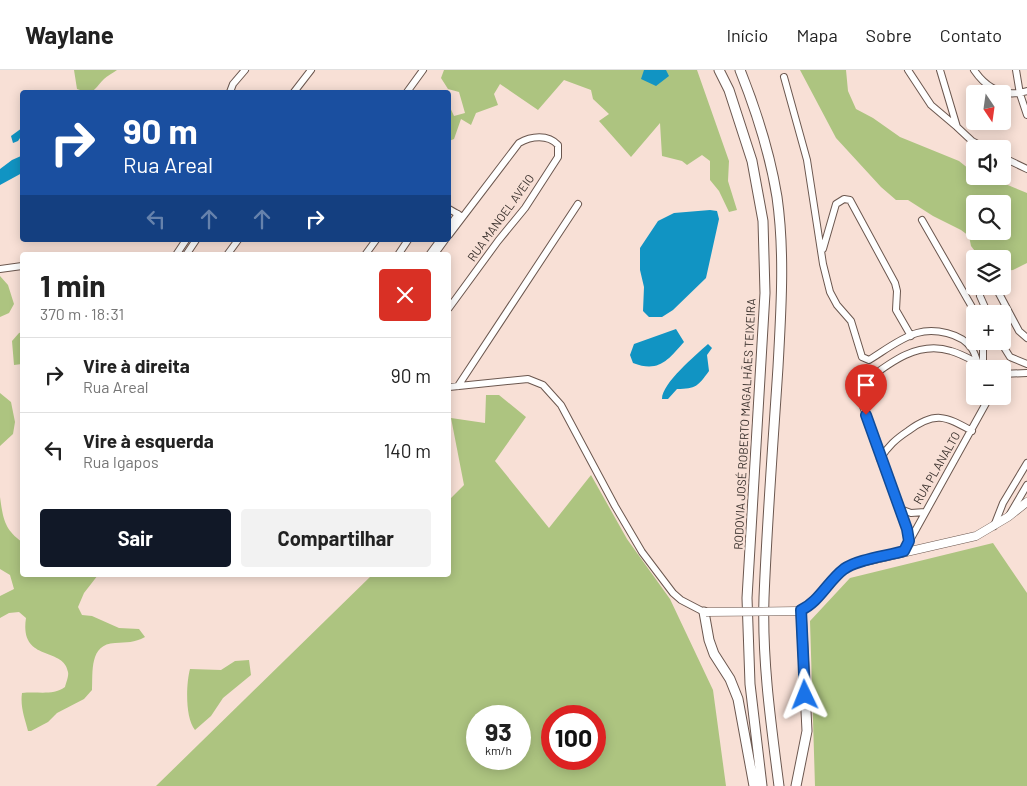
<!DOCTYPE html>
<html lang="pt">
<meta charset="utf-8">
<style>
:root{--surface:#fff;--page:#f2f2f2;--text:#222;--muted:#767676;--line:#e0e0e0;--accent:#111827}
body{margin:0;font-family:Barlow,sans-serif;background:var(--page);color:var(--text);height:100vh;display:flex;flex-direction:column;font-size:19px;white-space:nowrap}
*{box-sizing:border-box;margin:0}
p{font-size:16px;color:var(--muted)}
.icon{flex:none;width:28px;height:28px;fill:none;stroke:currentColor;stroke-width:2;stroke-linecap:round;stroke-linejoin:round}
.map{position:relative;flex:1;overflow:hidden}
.side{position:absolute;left:20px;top:182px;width:431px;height:325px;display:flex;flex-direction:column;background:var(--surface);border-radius:5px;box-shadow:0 2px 12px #0003}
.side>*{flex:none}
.top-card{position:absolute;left:20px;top:20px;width:431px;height:152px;border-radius:5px;box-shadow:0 2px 12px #0003;background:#1a4fa0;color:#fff;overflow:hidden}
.needle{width:32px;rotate:167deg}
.buttons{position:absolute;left:966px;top:15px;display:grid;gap:10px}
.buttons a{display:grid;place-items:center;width:45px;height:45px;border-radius:5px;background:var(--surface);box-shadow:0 2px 12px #0003;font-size:25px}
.speed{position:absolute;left:466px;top:635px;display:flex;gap:10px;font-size:25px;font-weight:700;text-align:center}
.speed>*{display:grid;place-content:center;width:65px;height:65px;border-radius:50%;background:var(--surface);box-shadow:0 2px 12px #0003;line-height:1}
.speed small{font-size:12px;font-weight:400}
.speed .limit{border:8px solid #d22;background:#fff;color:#111}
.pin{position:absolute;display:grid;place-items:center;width:42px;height:42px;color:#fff;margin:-51px -21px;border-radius:50% 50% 50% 0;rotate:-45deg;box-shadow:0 0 5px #0007}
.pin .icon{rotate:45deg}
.me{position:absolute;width:55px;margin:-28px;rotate:358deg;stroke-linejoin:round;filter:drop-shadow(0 0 4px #0008)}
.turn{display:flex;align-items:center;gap:18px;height:105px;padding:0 20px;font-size:22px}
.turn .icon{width:65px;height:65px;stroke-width:2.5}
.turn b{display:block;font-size:35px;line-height:42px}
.lanes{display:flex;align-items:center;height:48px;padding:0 20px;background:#0003;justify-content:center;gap:25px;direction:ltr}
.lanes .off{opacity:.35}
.round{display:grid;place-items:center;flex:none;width:52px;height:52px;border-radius:5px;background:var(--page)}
.head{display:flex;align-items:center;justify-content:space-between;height:85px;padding:0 20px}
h1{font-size:30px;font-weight:700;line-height:38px}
.cta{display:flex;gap:10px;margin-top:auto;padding:10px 20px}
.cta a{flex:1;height:58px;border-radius:5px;background:var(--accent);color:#fff;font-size:20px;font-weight:700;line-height:58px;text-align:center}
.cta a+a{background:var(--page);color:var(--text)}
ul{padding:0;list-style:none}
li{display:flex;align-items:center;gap:15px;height:75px;padding:0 20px;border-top:1px solid var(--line)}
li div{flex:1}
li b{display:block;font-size:19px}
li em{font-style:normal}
header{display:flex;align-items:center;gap:30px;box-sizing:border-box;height:70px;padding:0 25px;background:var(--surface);border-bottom:1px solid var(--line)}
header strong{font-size:24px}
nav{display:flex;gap:28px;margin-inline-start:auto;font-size:18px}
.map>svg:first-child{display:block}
.green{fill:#adc480;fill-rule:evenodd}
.water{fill:#1194c3}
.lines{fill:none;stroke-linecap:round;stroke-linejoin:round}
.minor-casing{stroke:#6b574f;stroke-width:8}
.major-casing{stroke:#6b574f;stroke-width:9}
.highway-casing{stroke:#6b574f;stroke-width:11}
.minor{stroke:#fff;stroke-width:6}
.major{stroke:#fff;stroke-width:8}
.highway{stroke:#fff;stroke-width:9}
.major-bridge-casing{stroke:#6b574f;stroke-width:9;stroke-linecap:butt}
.major-bridge{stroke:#fff;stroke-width:8}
.route-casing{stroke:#114b97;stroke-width:12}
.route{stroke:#1a73e8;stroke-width:9}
.labels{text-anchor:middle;stroke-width:4.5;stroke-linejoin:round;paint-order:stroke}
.street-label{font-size:12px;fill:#3c332f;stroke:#f8e0d6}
</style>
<header>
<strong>Waylane</strong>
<nav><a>Início</a><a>Mapa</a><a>Sobre</a><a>Contato</a></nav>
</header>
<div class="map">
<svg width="1027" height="716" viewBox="0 0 1027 716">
<rect width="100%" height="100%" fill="#f8e0d6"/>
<!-- green -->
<path class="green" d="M 74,0 L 117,0 C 113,3 107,6 104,9 C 93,20 95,25 77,19 Z
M 444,0 L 697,0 L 729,91 L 728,111 L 737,140 L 729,142 L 719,121 L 710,110 L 710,91 L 702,85 L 687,95 L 682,91 L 662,86 L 660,53 L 631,87 L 599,51 L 609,44 L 593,29 L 591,20 L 564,10 L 538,40 L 500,14 L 494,24 L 498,35 L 476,43 L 471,55 L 461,49 L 454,69 L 449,71 L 449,35 L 454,46 L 465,43 L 459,22 L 448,19 L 441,8 Z
M 800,0 L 846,0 L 848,21 L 856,39 L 873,48 L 900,67 L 959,91 L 969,99 L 975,102 L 975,106 L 986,106 L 1027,123 L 1027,193 L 1013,200 L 1003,201 L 1002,189 L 987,189 L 978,185 L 971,176 L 969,166 L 961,160 L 933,146 L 908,130 L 896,130 L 881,117 L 836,68 ZM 975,134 L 1002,134 L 1002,161 L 975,161 Z
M 0,206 L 8,215 L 14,234 L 9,243 L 0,247 Z
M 22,262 L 22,294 L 14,295 L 12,271 L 19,263 Z
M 0,323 L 11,332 L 15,352 L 13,364 L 0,376 Z
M 486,325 L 499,325 L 526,347 L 495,391 L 549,458 L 591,405 L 627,469 L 670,529 L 713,620 L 726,716 L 156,716 L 372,505 L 449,505 L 449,430 L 464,415 L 451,348 L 485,353 ZM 520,646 L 520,689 L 478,689 L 478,646 ZM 552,646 L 595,646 L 595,689 L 552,689 Z
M 0,427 C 3,448 4,459 22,472 L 22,505 L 98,505 L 84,523 L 78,537 L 82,545 L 92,546 L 119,558 L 139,559 L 145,567 C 134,573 127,572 115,573 C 89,574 93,602 92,620 L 84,629 L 57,643 L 48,652 L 31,661 L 28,661 C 25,649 20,637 22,623 C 38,621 52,626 65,617 C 66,613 69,606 68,602 C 64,576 19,593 26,548 L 19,542 L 9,543 L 0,548 L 0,526 L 14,519 L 10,505 L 0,499 Z
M 993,473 L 1027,523 L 1027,716 L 815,716 L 810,551 L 850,508 Z
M 249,590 L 251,605 L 223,628 L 211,646 L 195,660 C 185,648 186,614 190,599 L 221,600 L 235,591 Z"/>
<!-- water -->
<path class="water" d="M 644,0 L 666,0 L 669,6 L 656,16 L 641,9 Z
M 22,58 L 22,65 L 18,71 L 13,73 L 11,66 Z
M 21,86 L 22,103 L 0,115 L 0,99 L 12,90 Z
M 710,140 L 717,141 L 719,149 L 706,208 L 673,240 L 662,247 L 649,247 L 643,241 L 644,217 L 640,200 L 640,178 L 658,151 L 674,143 Z
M 676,259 L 684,272 C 668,290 659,303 633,293 L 630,285 L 634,274 Z
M 708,274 L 712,278 L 707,285 L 709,301 C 698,316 696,319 677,319 L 668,329 L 662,329 C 662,313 696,285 708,274 Z"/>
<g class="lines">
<defs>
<path id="minor" d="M 908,0 L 931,35 L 957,57
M 940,0 L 957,57 L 972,71 L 987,79
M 974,0 C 987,19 1004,28 1027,21
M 1016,0 L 1020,24 L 1027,45
M 784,7 L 807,90 L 823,194 L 830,222 L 837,235 L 851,251 L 862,287 L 869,290 C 884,281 900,268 917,263 C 934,258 962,263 972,279 C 975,283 976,289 978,293
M 230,22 L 233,14 L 245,0
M 294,22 L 311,0
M 407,22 L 423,0
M 1002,87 L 1027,99
M 449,139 L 461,146
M 922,150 L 976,244
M 449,157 L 458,144
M 449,165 L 519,73 C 531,66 548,64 558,75 L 558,87 L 525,138 L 498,171 L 449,238
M 823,179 L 836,134 L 844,129 L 850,130 L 895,213 L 897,221 L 896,240 L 911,266
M 176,185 L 186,170
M 186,185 L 196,170
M 227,185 L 238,170
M 365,185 L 376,170
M 398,185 L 408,170
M 429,185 L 440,170
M 434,185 L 445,170
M 0,199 L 22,196
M 995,216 L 1019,261 L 1027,268
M 980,226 L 988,244
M 1000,271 L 1010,287 L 1027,294
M 983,296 L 983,271
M 1002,304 L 1027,303
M 458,316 L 578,134
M 449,317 L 528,309 L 543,315 L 561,335 L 615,436 L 642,482 L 673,523 L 681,530 L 704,542
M 880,389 C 888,376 896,369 908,361 C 935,341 945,346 972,361
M 900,439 L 911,443 L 925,442
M 1010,444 L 1027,415
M 994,456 L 1003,433 L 1027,393
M 909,471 L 907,459 L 861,331 L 860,321 L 863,313 C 888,294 917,270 951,281 C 965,285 976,293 990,299
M 904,481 L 990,326"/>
<path id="major" d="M 799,541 L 808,537 L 843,500 L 854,494 L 976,466 L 1008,447 L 1027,432"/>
<path id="highway" d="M 719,0 L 729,20 L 752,91 L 763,151 L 765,223 L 747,528 L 750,614 L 762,716
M 740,0 C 756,40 770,84 777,127 C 785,183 781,241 778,297 C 773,374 767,451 764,528 C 762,591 771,654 779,716
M 704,542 L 709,570 L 714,584 L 730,609 L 738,629 L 754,716
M 796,716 L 807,661 L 801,540"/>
</defs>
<!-- minor casing -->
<use href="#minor" class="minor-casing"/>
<!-- major casing -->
<use href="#major" class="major-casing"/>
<!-- highway casing -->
<use href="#highway" class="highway-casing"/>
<!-- minor -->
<use href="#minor" class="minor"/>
<!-- major -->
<use href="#major" class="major"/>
<!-- highway -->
<use href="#highway" class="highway"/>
<defs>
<path id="major-bridge" d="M 706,542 L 799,541"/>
</defs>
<!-- major-bridge casing -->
<use href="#major-bridge" class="major-bridge-casing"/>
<!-- major-bridge -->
<use href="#major-bridge" class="major-bridge"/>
</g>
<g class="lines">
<defs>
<path id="route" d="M 805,625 L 801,540 C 819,532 828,511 844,499 C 858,489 887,486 904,481 L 909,471 L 907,459 L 866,345"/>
</defs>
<!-- route casing -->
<use href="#route" class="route-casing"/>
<!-- route -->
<use href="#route" class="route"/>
</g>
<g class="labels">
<!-- street labels -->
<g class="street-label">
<text transform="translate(501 148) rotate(-54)" y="4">RUA MANOEL AVEIO</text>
<text transform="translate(745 354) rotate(-87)" y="4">RODOVIA JOSÉ ROBERTO MAGALHÃES TEIXEIRA</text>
<text transform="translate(937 398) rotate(-60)" y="4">RUA PLANALTO</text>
</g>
</g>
</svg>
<div class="buttons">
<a><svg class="needle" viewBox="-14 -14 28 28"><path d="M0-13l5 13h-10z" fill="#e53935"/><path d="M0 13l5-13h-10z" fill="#767676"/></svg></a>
<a><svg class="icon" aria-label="sound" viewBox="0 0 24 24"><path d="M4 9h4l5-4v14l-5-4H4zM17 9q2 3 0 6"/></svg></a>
<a><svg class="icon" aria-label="search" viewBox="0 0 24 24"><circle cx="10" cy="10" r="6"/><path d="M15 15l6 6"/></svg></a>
<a><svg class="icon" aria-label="layers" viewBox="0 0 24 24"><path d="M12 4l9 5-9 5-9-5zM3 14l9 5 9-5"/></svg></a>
<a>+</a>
<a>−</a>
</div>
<div class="speed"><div>93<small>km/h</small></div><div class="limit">100</div></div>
<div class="pin" style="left:866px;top:345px;background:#d93025"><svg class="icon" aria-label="arrive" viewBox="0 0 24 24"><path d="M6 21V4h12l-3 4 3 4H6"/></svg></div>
<svg class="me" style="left:805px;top:625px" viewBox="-20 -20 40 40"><path d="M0-17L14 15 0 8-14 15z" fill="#1a73e8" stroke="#fff" stroke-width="4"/></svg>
<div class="top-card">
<div class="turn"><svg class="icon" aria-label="right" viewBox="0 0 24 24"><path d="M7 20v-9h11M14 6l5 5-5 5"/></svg><div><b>90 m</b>Rua Areal</div></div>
<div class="lanes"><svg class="icon off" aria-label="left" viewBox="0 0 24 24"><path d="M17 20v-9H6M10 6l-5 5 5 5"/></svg><svg class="icon off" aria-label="ahead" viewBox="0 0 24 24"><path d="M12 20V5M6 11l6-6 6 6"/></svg><svg class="icon off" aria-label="ahead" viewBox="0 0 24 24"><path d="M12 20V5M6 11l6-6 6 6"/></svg><svg class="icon" aria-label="right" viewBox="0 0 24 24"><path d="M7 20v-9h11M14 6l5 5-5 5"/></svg></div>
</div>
<section class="side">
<div class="head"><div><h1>1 min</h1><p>370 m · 18:31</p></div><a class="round" style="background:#d93025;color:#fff"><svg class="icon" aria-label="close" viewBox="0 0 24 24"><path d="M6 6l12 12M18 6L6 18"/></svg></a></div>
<ul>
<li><svg class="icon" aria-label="right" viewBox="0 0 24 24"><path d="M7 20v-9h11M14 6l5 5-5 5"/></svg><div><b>Vire à direita</b><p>Rua Areal</p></div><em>90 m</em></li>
<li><svg class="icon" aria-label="left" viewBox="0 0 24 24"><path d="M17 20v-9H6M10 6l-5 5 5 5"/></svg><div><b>Vire à esquerda</b><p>Rua Igapos</p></div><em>140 m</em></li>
</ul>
<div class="cta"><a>Sair</a><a>Compartilhar</a></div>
</section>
</div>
